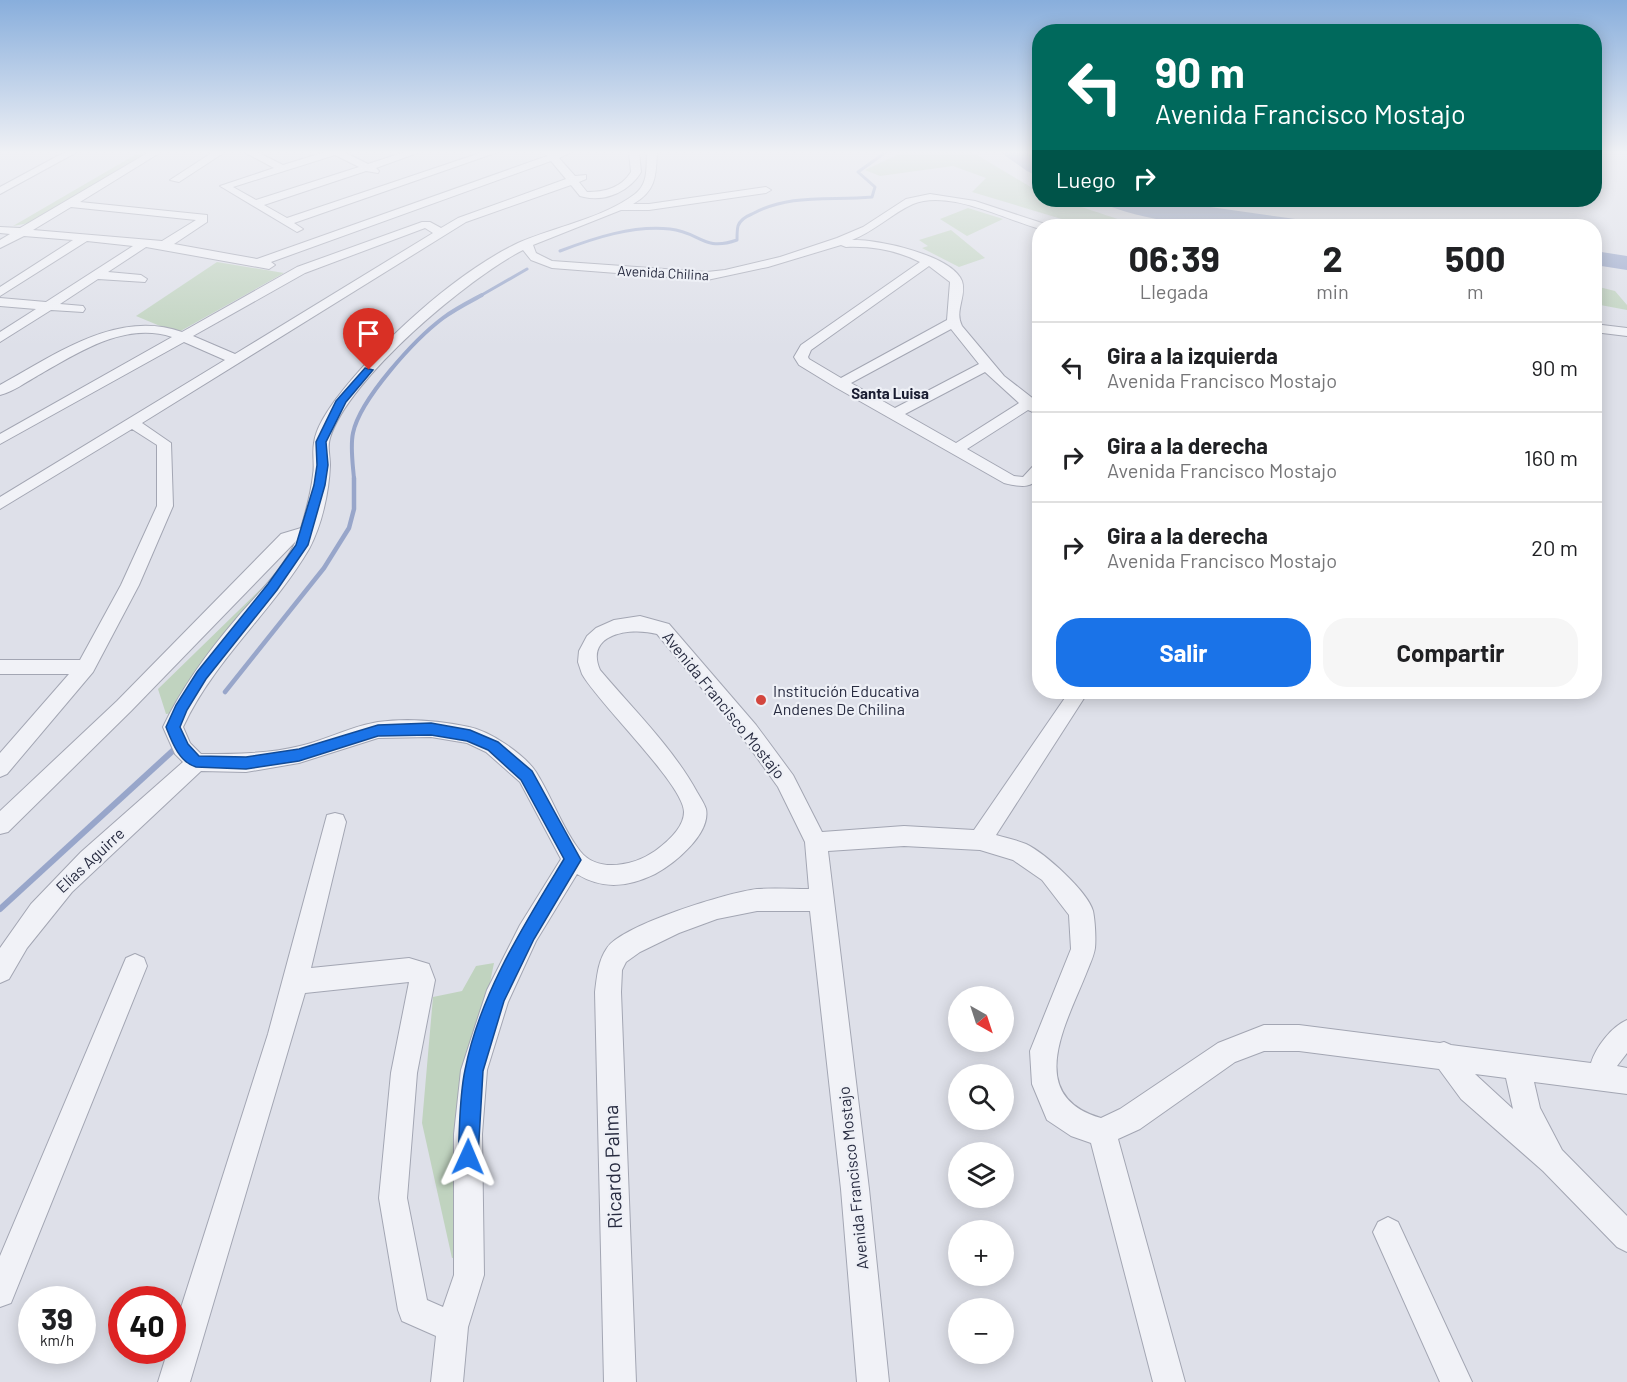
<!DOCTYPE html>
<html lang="es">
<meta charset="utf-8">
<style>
:root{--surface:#fff;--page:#f6f6f6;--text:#202124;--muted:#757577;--line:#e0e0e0;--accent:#1a73e8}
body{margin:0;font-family:Barlow,sans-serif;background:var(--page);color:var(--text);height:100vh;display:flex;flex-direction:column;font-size:22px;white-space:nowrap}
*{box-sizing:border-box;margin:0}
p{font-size:20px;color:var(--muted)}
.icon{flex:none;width:33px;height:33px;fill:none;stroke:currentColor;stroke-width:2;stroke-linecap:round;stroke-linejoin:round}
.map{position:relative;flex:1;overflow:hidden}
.panel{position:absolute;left:1032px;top:219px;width:570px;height:480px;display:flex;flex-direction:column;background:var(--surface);border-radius:24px;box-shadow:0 3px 15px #0003}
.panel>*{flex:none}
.top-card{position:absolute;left:1032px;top:24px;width:570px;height:183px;border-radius:24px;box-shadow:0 3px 15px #0003;background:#00695c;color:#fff;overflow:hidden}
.needle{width:39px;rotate:141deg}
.fabs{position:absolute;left:948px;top:986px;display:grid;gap:12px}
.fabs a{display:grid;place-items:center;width:66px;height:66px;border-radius:50%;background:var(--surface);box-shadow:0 3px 15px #0003;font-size:30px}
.speed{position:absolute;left:18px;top:1286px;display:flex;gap:12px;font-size:30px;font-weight:700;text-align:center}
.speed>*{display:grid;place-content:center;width:78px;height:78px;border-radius:50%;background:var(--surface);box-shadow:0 3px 15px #0003;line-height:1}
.speed small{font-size:15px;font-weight:400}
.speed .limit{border:9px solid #d22;background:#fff;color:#111}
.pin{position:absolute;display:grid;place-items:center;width:51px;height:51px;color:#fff;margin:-62px -26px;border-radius:50% 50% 50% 0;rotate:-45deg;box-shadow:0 0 6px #0007}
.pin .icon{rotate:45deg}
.me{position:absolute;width:66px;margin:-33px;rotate:1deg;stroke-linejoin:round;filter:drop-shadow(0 0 4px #0008)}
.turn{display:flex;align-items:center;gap:21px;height:126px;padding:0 24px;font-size:27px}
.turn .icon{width:78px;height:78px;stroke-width:2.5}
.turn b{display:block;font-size:42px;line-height:51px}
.then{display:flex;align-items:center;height:57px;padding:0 24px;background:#0003;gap:12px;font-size:22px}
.eta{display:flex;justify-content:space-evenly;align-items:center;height:102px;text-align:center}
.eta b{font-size:36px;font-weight:700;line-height:42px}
.primary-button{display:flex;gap:12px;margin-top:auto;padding:12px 24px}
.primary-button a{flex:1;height:69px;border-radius:24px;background:var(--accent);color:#fff;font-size:24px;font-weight:700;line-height:69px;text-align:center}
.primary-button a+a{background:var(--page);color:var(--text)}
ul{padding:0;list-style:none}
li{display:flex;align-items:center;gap:18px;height:90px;padding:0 24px;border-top:2px solid var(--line)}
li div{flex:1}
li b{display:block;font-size:22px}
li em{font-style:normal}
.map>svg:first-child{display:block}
.green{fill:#c0d3bf}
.water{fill:#98a6ca}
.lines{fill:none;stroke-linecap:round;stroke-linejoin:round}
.stream-far3{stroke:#98a6ca;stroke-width:3}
.stream-far2{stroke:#98a6ca;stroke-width:4}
.stream-far1{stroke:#98a6ca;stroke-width:4.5}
.stream{stroke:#98a6ca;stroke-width:6}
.minor-casing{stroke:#a3a6b3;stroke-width:2}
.minor{fill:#f1f2f7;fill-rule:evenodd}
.route{fill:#1a73e8;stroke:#114b97;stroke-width:1.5}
.poi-dot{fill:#d3463e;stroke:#eef0f6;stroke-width:2}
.labels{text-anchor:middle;stroke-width:4.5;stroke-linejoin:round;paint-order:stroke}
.far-street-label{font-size:14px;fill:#272b40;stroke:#eef0f6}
.far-neighbourhood-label{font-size:15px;font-weight:bold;fill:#191c31;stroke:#eef0f6}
.poi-label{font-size:16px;fill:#272b40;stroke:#eef0f6;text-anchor:start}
.street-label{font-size:16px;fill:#272b40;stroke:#eef0f6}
.near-street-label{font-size:20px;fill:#272b40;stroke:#eef0f6}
</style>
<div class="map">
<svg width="1627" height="1382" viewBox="0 0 1627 1382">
<rect width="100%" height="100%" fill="#dee0e9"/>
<!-- green -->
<path class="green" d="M 140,152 L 151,152 L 29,223 L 13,226 Z
M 903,152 L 972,152 L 1039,192 L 1040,200 C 1075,200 1109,219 1143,226 L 1085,226 L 972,192 L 986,178 L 953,166 L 880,176 L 865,170 Z
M 968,208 L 1003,219 L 967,236 L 940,219 Z
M 951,230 L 985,258 L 959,267 L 922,248 L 928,246 L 919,240 Z
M 217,262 L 284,273 L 177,333 L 136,316 Z
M 1595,286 L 1615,291 L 1627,305 L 1627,310 L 1595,304 Z
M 278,572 L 174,713 L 166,714 L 158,689 Z
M 494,963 L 473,1066 L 457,1257 L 452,1258 L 422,1123 L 433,997 L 462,991 L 476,966 Z"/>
<!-- water -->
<path class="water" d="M 1000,152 L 1026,152 L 1039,159 L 1039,177 L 1027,171 Z
M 1093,200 L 1161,200 L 1331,224 L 1365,226 C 1274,227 1178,236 1093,200 Z
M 1595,251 L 1627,256 L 1627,270 L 1595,265 Z"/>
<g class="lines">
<!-- stream-far3 -->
<path class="stream-far3" d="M 560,251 C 594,238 633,225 670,229 C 700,232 703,252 737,240 C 737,236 737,230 738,226 C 740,220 747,216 752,214 C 791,193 830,201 872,197 L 875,187 L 858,172 L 886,152
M 480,296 L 527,269"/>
<!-- stream-far2 -->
<path class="stream-far2" d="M 354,479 C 353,465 350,447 353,433 C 360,399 415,339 443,318 C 455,309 469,302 482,295"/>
<!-- stream-far1 -->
<path class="stream-far1" d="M 225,692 L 324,568 L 349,528 L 354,509 L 354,478"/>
<!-- stream -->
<path class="stream" d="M 0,909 L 178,746"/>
<defs>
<path id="minor" d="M 65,152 L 77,152 L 0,194 L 0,187 Z
M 149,152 L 161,152 L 80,202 L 207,215 L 207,222 L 174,244 L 257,259 L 547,156 L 544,152 L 571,152 L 559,158 L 575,176 L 586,175 L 586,179 L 579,182 L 587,192 C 605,192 621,188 631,172 L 629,152 L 639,152 L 641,172 C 630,191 606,202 584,197 L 580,196 L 571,185 L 466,222 L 142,423 L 171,443 L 173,506 L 139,585 L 93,672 L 7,774 L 0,777 L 0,753 L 69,674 L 0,674 L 0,660 L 80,660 L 121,585 L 157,506 L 157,445 L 132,429 L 0,509 L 0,497 L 225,360 L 184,342 L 0,444 L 0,434 L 172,337 C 125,321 77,353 37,376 C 26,382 13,392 0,395 L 0,385 C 55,355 117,309 182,332 L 297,267 L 422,222 L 430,222 L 441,228 L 458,218 L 566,179 L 551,161 L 271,262 L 275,265 L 269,269 L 146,247 L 108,272 L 141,275 L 147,279 L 145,282 L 98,279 L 60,304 L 83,306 L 85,309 L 83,312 L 51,310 L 0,342 L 0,332 L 36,309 L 0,306 L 0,298 L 46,302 L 133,246 L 87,241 L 0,296 L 0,287 L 73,240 L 24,236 L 0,248 L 0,240 L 10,234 L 0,233 L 0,227 L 20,228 ZM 71,207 L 196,220 L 162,241 L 33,230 ZM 425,228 L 433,233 L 235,354 L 193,336 L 305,273 Z
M 213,152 L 225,152 L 179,182 L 170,180 Z
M 244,152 L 257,152 L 283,165 L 325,152 L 344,152 L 368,164 L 405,152 L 420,152 L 376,168 L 379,171 L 378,173 L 366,171 L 264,205 L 287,218 L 483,152 L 498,152 L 294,223 L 303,229 L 297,232 L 220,186 L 274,168 ZM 335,155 L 359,167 L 256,200 L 233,187 Z
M 647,152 L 657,152 C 656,176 656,191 633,204 L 649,204 L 766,187 L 771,190 L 766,193 L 649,210 L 621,210 L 533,245 L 536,253 L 552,261 L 707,272 L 725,270 L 780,257 L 837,238 L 863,227 L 906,199 L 930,194 L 975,201 L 1045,224 L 1046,226 L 1040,226 L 1040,229 C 1004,219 948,189 913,204 C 891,214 875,231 852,240 C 877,239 952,255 962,281 C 967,296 954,311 962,326 L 1004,376 L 1040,404 L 1040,415 L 1028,410 L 967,449 L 1014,476 L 1023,477 L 1035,464 L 1040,462 C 1040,488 1027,489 1004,483 L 835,387 L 799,365 L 794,357 L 801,345 L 920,262 C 896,250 872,246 846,247 L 841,245 L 768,267 L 707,280 L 552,268 L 531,260 L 523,250 C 468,278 348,379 330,438 C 327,447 330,456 330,465 C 329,492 322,525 309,549 C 272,612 214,660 183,727 L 190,743 L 201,754 C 234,754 268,754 300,746 C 326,740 352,726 378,722 C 407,718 441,721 469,727 C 490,731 524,754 536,772 C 552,797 562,828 580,851 C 598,874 635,865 655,851 C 666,843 684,828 684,812 C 684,785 599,704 582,674 L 578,662 L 579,651 L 587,636 L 596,628 L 614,620 L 640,616 L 669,624 L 756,725 L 793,775 L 822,832 L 904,826 L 974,830 L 1069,692 L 1088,692 L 996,835 C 1006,838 1017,840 1026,844 C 1045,853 1088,892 1093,911 C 1095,921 1096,938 1095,948 C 1094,956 1089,966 1086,974 C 1066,1024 1024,1096 1101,1118 L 1120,1109 L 1218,1043 L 1264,1025 L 1299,1025 L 1440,1043 L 1444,1042 L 1451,1045 L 1591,1063 C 1596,1047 1611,1027 1627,1020 L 1627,1053 L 1617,1066 L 1627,1068 L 1627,1094 L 1534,1082 L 1540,1108 L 1562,1150 L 1627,1216 L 1627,1252 L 1617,1247 L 1543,1171 L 1461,1099 L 1439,1069 L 1299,1051 L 1264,1051 L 1235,1062 L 1140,1129 L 1118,1139 L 1185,1382 L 1153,1382 L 1091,1143 L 1071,1136 L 1047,1120 L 1032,1084 L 1030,1051 L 1071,949 L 1069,915 L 1042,880 L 1013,860 L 980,850 L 904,846 L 828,851 L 869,1189 L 889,1382 L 857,1382 L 841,1189 L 810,911 L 757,911 L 717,919 L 679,933 L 640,952 L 626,962 L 622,970 L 621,992 L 636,1382 L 604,1382 L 595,992 C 597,976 598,961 607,948 C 622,925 729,892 757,889 C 774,888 792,889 809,889 L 805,842 L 778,787 L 742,737 L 657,634 C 632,627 584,633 600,670 C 633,709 673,748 697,792 C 700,797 704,803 706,809 C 711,834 674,864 655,874 C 628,887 603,890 577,874 L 536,941 L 508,1002 L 487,1070 L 482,1134 L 484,1275 L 468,1327 L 463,1382 L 431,1382 L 436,1336 L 402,1321 L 398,1310 L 379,1198 L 391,1073 L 409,982 L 305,993 L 190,1382 L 158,1382 L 168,1350 L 172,1350 L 172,1336 L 268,1034 L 327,815 L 335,813 L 343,815 L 346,822 L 311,968 L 409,958 L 429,964 L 435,980 L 417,1073 L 407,1198 L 427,1300 L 443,1307 L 454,1275 L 454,1134 L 461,1070 L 487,990 L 520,925 L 561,859 L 520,782 L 486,752 L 467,743 L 431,737 L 378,738 L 299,763 L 246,772 L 201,771 L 72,892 L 27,948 L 9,979 L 0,983 L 0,948 L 31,904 L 81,852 L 183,762 L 175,754 L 163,727 C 182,687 207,653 236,619 C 256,595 283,570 296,541 L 131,711 L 8,832 L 0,834 L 0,811 L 117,701 L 281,534 L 301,528 C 306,511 311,493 313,475 C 315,465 312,454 314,443 C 316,427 327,412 336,399 C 379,343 455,273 518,243 C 554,227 604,218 635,194 C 649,183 646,167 647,152 ZM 929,266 L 950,282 L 947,320 L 841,378 L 809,359 L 808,357 L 811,350 ZM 951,329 L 979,364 L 895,408 L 851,383 ZM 985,372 L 1019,403 L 956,443 L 905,414 ZM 1475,1074 L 1506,1078 L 1513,1109 Z
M 1594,324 L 1627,328 L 1627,336 L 1594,332 Z
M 135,954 L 144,958 L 147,966 L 11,1303 L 0,1307 L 0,1256 L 126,958 Z
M 1388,1217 L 1398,1222 L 1472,1382 L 1440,1382 L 1373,1232 L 1378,1222 Z"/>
</defs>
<!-- minor casing -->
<use href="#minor" class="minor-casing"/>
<!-- minor -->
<use href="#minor" class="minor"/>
</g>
<!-- sky -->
<linearGradient id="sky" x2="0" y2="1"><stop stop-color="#88aedc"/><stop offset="0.44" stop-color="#f0f1f5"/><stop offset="1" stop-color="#f0f1f5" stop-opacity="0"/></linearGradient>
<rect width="1627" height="346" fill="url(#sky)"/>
<!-- route -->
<path class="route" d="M 365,368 L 373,370 L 346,402 L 326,442 L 328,465 L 325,485 L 308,545 L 277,590 L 206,679 L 187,710 L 180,727 L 188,744 L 199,756 L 246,757 L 299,749 L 378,725 L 431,723 L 470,730 L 498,742 L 532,771 L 581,860 L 534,939 L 504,1001 L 483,1071 L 478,1157 L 475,1164 L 468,1167 L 461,1164 L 458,1157 C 460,1129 459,1098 465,1070 C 480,993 524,925 564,859 L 521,780 L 488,750 L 467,741 L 431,735 L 378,736 L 299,761 L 246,769 L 196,767 C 179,762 172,742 166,727 L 176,705 L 197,672 L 268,584 L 296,545 L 314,485 L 317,465 L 316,442 L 336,401 Z"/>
<!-- markers -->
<circle class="poi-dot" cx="761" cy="700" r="6"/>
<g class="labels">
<!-- far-street labels -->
<g class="far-street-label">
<text transform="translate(663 273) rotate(3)" y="5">Avenida Chilina</text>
</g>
<!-- far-neighbourhood labels -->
<g class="far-neighbourhood-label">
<text x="890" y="399">Santa Luisa</text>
</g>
<!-- poi labels -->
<g class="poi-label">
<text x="773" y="697">Institución Educativa<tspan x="773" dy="18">Andenes De Chilina</tspan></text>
</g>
<!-- street labels -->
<g class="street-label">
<text transform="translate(724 705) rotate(51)" y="6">Avenida Francisco Mostajo</text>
<text transform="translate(90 860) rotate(-43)" y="6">Elías Aguirre</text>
<text transform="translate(853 1178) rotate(-96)" y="6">Avenida Francisco Mostajo</text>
</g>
<!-- near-street labels -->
<g class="near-street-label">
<text transform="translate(613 1167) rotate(-92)" y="7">Ricardo Palma</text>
</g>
</g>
</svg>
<div class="fabs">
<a><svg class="needle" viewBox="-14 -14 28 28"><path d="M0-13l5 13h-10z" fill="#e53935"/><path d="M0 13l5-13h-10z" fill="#757577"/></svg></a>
<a><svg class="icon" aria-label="search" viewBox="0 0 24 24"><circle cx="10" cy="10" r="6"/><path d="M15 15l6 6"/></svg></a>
<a><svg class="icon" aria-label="layers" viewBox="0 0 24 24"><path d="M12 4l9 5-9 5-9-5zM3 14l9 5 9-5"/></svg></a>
<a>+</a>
<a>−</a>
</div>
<div class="speed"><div>39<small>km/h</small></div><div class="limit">40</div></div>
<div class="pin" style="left:369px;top:370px;background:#d93025"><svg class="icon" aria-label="arrive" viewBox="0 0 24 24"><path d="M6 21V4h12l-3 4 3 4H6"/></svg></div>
<svg class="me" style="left:468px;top:1157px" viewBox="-20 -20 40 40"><path d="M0-17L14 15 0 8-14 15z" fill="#1a73e8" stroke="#fff" stroke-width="4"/></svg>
<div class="top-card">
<div class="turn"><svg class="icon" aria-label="left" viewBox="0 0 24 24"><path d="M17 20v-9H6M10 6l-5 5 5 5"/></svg><div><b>90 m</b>Avenida Francisco Mostajo</div></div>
<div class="then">Luego<svg class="icon" aria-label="right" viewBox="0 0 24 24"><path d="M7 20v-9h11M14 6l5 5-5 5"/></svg></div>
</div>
<section class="panel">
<div class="eta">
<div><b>06:39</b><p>Llegada</p></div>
<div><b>2</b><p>min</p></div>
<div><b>500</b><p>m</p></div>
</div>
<ul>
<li><svg class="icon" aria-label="left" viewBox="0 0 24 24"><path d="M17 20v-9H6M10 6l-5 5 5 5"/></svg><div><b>Gira a la izquierda</b><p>Avenida Francisco Mostajo</p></div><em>90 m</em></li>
<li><svg class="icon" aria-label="right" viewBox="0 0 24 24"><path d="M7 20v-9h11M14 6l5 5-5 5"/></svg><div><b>Gira a la derecha</b><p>Avenida Francisco Mostajo</p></div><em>160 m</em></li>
<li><svg class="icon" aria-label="right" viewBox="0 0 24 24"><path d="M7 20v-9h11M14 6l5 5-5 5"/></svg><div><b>Gira a la derecha</b><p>Avenida Francisco Mostajo</p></div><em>20 m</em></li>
</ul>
<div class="primary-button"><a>Salir</a><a>Compartir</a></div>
</section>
</div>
